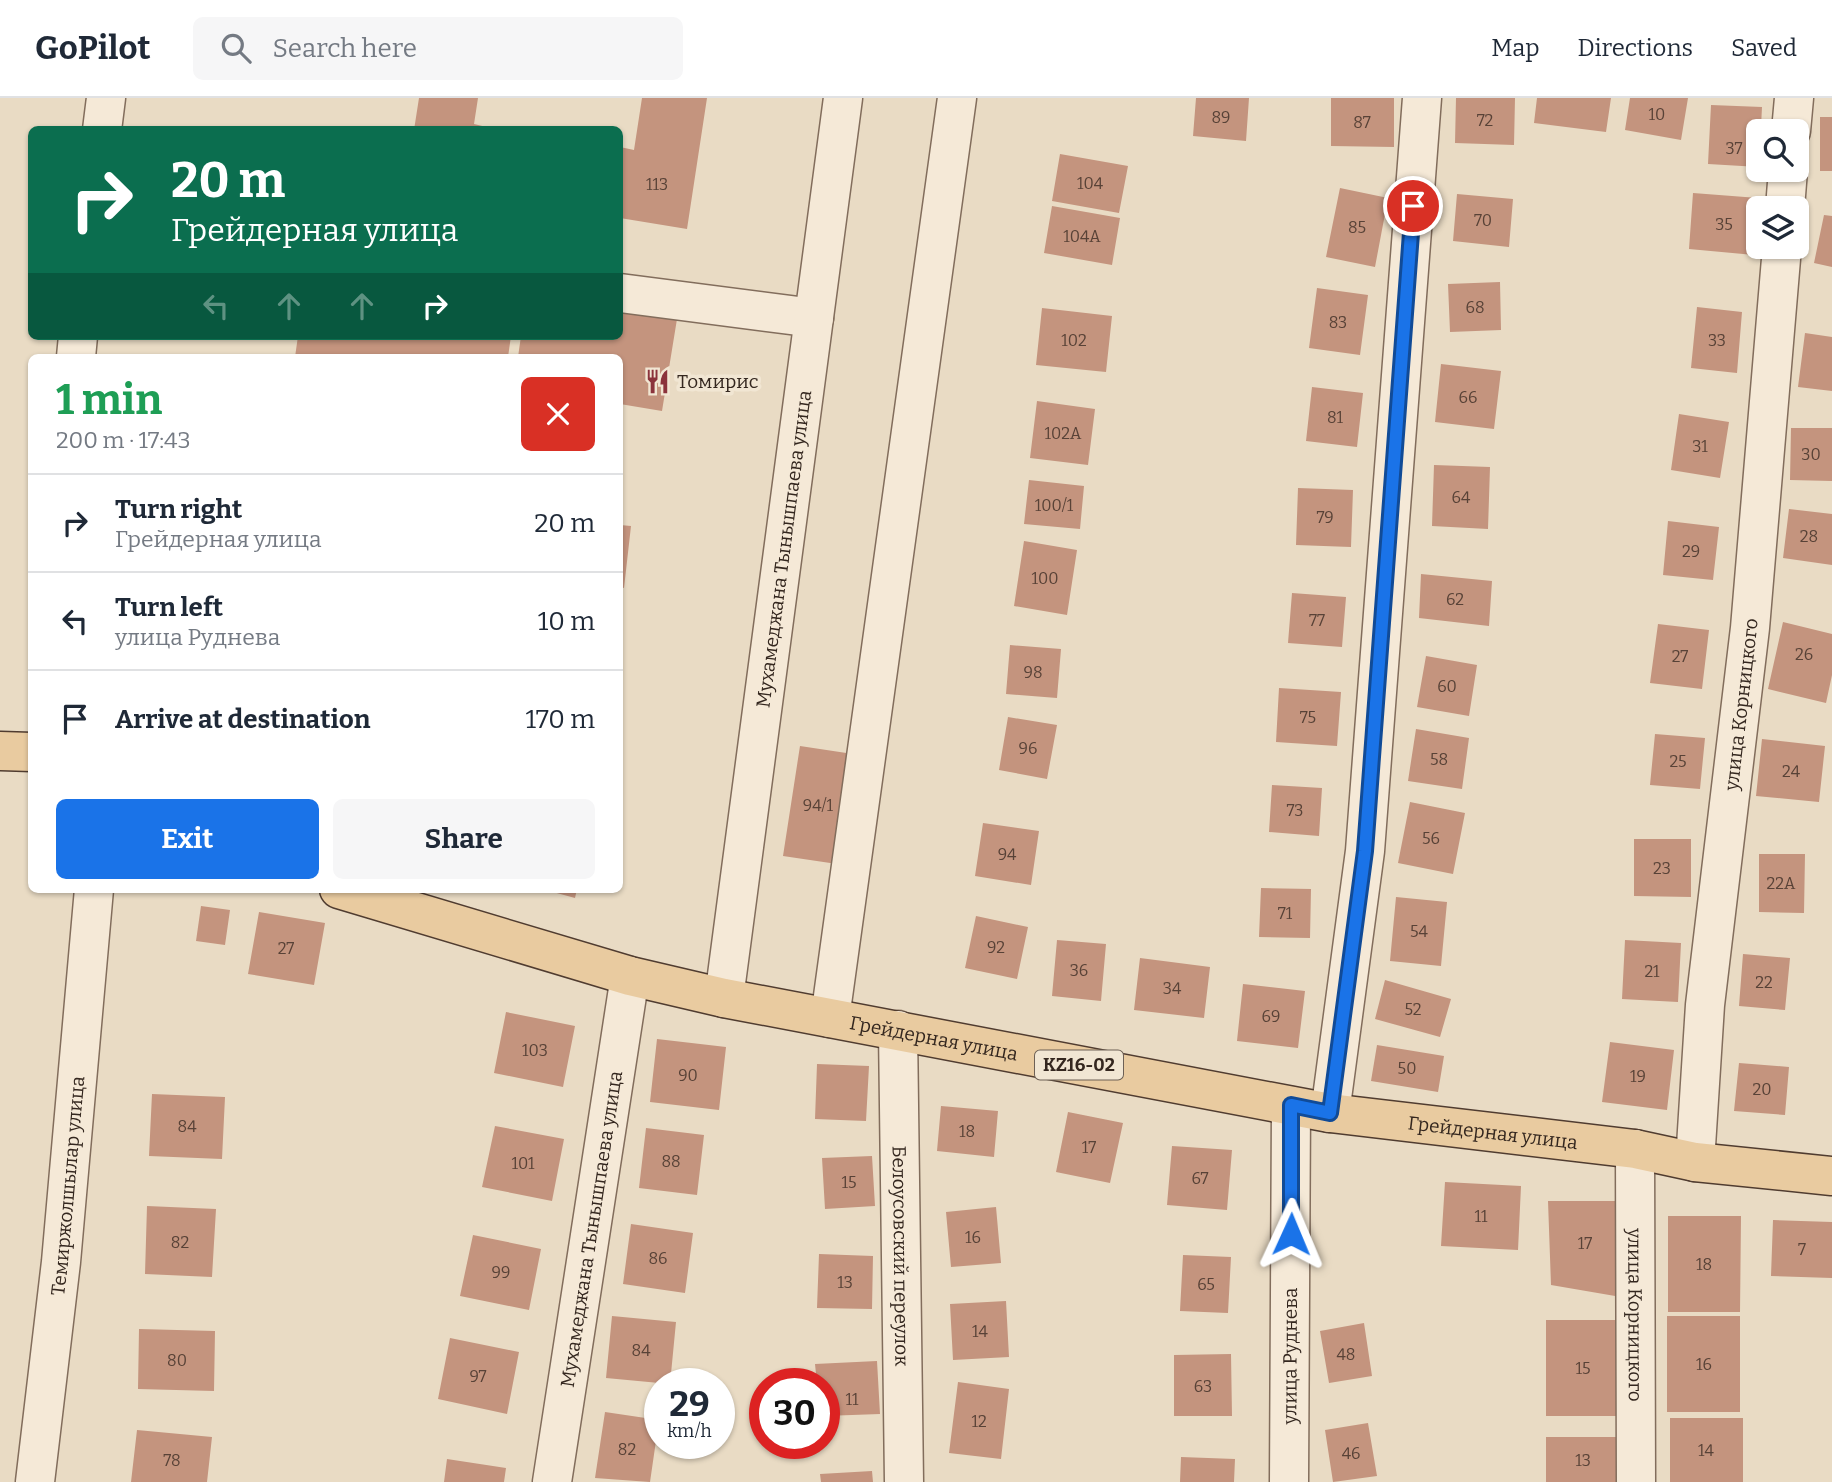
<!DOCTYPE html>
<meta charset="utf-8">
<style>
:root{--surface:#fff;--page:#f6f6f7;--text:#1f2937;--muted:#747a83;--line:#e0e1e3;--accent:#1a73e8}
body{margin:0;font-family:Bitter,serif;background:var(--page);color:var(--text);height:100vh;display:flex;flex-direction:column;font-size:26px;white-space:nowrap}
*{box-sizing:border-box;margin:0}
p{font-size:23px;color:var(--muted)}
.icon{flex:none;width:38px;height:38px;fill:none;stroke:currentColor;stroke-width:2;stroke-linecap:round;stroke-linejoin:round}
.map{position:relative;flex:1;overflow:hidden}
.details{position:absolute;left:28px;top:256px;width:595px;height:539px;display:flex;flex-direction:column;background:var(--surface);border-radius:10px;box-shadow:0 2px 5px #0004}
.details>*{flex:none}
.guide{position:absolute;left:28px;top:28px;width:595px;height:214px;border-radius:10px;box-shadow:0 2px 5px #0004;background:#0b6e4f;color:#fff;overflow:hidden}
.fabs{position:absolute;left:1746px;top:21px;display:grid;gap:14px}
.fabs a{display:grid;place-items:center;width:63px;height:63px;border-radius:10px;background:var(--surface);box-shadow:0 2px 5px #0004;font-size:35px}
.speed{position:absolute;left:644px;top:1270px;display:flex;gap:14px;font-size:35px;font-weight:700;text-align:center}
.speed>*{display:grid;place-content:center;width:91px;height:91px;border-radius:50%;background:var(--surface);box-shadow:0 2px 5px #0004;line-height:1}
.speed small{font-size:18px;font-weight:400}
.speed .limit{border:10px solid #d22;background:#fff;color:#111}
.pin{position:absolute;display:grid;place-items:center;width:60px;height:60px;color:#fff;margin:-30px;border:4px solid #fff;border-radius:50%;box-shadow:0 2px 7px #0007}
.me{position:absolute;width:77px;margin:-38px;rotate:1deg;stroke-linejoin:round;filter:drop-shadow(0 0 5px #0008)}
.turn{display:flex;align-items:center;gap:24px;height:147px;padding:0 28px;font-size:32px}
.turn .icon{width:91px;height:91px;stroke-width:2.5}
.turn b{display:block;font-size:49px;line-height:60px}
.lanes{display:flex;align-items:center;height:66px;padding:0 28px;background:#0003;justify-content:center;gap:35px;direction:ltr}
.lanes .off{opacity:.35}
.round{display:grid;place-items:center;flex:none;width:74px;height:74px;border-radius:10px;background:var(--page)}
.summary{display:flex;align-items:center;justify-content:space-between;height:119px;padding:0 28px}
h1{font-size:42px;font-weight:700;line-height:52px;color:#1e9e55}
.primary-button{display:flex;gap:14px;margin-top:auto;padding:14px 28px}
.primary-button a{flex:1;height:80px;border-radius:10px;background:var(--accent);color:#fff;font-size:28px;font-weight:700;line-height:80px;text-align:center}
.primary-button a+a{background:var(--page);color:var(--text)}
ul{padding:0;list-style:none}
li{display:flex;align-items:center;gap:21px;height:98px;padding:0 28px;border-top:2px solid var(--line)}
li div{flex:1}
li b{display:block;font-size:26px}
li em{font-style:normal}
header{display:flex;align-items:center;gap:42px;box-sizing:border-box;height:98px;padding:0 35px;background:var(--surface);border-bottom:2px solid var(--line)}
header strong{font-size:33px}
nav{display:flex;gap:38px;margin-inline-start:auto;font-size:24px}
.search{width:490px;height:63px;background:var(--page);display:flex;align-items:center;gap:18px;box-sizing:border-box;padding:0 24px;border-radius:10px;color:var(--muted);font-size:26px}
.map>svg:first-child{display:block}
.building{fill:#c4947e}
.lines{fill:none;stroke-linecap:round;stroke-linejoin:round}
.minor-casing{stroke:#826d5c;stroke-width:41}
.major-casing{stroke:#503c30;stroke-width:41}
.minor{stroke:#f5e9d7;stroke-width:38}
.major{stroke:#e9cba0;stroke-width:38}
.route-casing{stroke:#114b97;stroke-width:18}
.route{stroke:#1a73e8;stroke-width:12}
.labels{text-anchor:middle;stroke-width:7;stroke-linejoin:round;paint-order:stroke}
.number-label{font-size:16px;fill:#584237}
.shield{fill:#f1e6d3;stroke:#6d6055;stroke-width:2}
.shield-label{font-size:18px;font-weight:bold;fill:#34271f}
.poi-label{font-size:19px;fill:#34271f;stroke:#f1e6d3;text-anchor:start}
.street-label{font-size:19px;fill:#34271f;stroke:#f1e6d3}
</style>
<header>
<strong>GoPilot</strong>
<div class="search"><svg class="icon" aria-label="search" viewBox="0 0 24 24"><circle cx="10" cy="10" r="6"/><path d="M15 15l6 6"/></svg>Search here</div>
<nav><a>Map</a><a>Directions</a><a>Saved</a></nav>
</header>
<div class="map">
<svg width="1832" height="1384" viewBox="0 0 1832 1384">
<rect width="100%" height="100%" fill="#e9dbc4"/>
<!-- building -->
<path class="building" d="M 419,0 L 478,0 L 474,26 L 499,32 L 414,32 Z
M 642,0 L 707,0 L 687,131 L 620,120 L 620,49 L 634,52 Z
M 1196,0 L 1249,0 L 1246,43 L 1193,38 Z
M 1331,0 L 1394,0 L 1394,49 L 1331,48 Z
M 1456,0 L 1515,0 L 1514,47 L 1455,45 Z
M 1537,0 L 1611,0 L 1606,34 L 1534,25 Z
M 1630,0 L 1688,0 L 1681,42 L 1625,32 Z
M 1711,7 L 1762,9 L 1759,69 L 1708,66 Z
M 1820,19 L 1832,19 L 1832,73 L 1820,73 Z
M 1060,56 L 1128,68 L 1119,115 L 1052,103 Z
M 1340,90 L 1388,100 L 1375,169 L 1326,159 Z
M 1693,95 L 1758,100 L 1754,157 L 1689,151 Z
M 1457,96 L 1513,101 L 1509,149 L 1453,143 Z
M 1052,108 L 1120,120 L 1112,167 L 1044,155 Z
M 1824,117 L 1832,118 L 1832,169 L 1814,165 Z
M 1500,184 L 1501,232 L 1450,234 L 1448,186 Z
M 1317,190 L 1368,197 L 1360,257 L 1309,250 Z
M 1697,209 L 1742,214 L 1737,275 L 1691,270 Z
M 1042,210 L 1112,218 L 1106,274 L 1036,267 Z
M 620,212 L 677,221 L 662,313 L 620,306 L 620,259 L 518,259 L 521,238 L 620,238 Z
M 1805,235 L 1832,239 L 1832,293 L 1798,289 Z
M 298,238 L 511,238 L 508,259 L 295,259 Z
M 1441,266 L 1501,273 L 1494,331 L 1435,324 Z
M 1312,289 L 1363,295 L 1357,349 L 1306,343 Z
M 1037,303 L 1095,311 L 1088,367 L 1030,360 Z
M 1679,316 L 1729,324 L 1720,380 L 1671,372 Z
M 1791,330 L 1832,330 L 1832,383 L 1790,382 Z
M 1434,367 L 1490,369 L 1488,431 L 1432,428 Z
M 1029,382 L 1084,388 L 1080,431 L 1024,426 Z
M 1298,390 L 1353,392 L 1351,449 L 1296,447 Z
M 1789,411 L 1832,416 L 1832,467 L 1783,460 Z
M 1668,423 L 1719,429 L 1713,482 L 1663,477 Z
M 620,427 L 631,428 L 624,490 L 620,489 Z
M 1024,443 L 1077,452 L 1067,517 L 1014,508 Z
M 1421,476 L 1492,483 L 1489,528 L 1419,520 Z
M 1292,495 L 1346,499 L 1342,549 L 1288,545 Z
M 1783,524 L 1832,536 L 1832,577 L 1826,605 L 1768,591 Z
M 1658,526 L 1709,532 L 1702,591 L 1650,585 Z
M 1010,547 L 1061,551 L 1057,600 L 1006,596 Z
M 1426,558 L 1477,567 L 1469,618 L 1417,609 Z
M 1279,590 L 1341,594 L 1337,648 L 1276,644 Z
M 1008,619 L 1057,627 L 1047,681 L 999,672 Z
M 1416,631 L 1469,640 L 1462,691 L 1408,683 Z
M 1655,636 L 1705,640 L 1700,691 L 1650,687 Z
M 1762,641 L 1825,648 L 1819,704 L 1756,698 Z
M 800,648 L 853,656 L 837,766 L 783,758 Z
M 1272,687 L 1322,690 L 1319,738 L 1269,734 Z
M 1410,704 L 1465,715 L 1453,776 L 1398,765 Z
M 983,725 L 1039,733 L 1031,787 L 975,778 Z
M 1634,741 L 1691,741 L 1691,799 L 1634,798 Z
M 1759,756 L 1805,756 L 1804,815 L 1759,814 Z
M 1261,790 L 1311,791 L 1310,840 L 1259,839 Z
M 542,791 L 577,791 L 575,800 Z
M 1396,799 L 1447,804 L 1441,868 L 1390,863 Z
M 201,808 L 230,812 L 225,847 L 196,843 Z
M 259,814 L 325,825 L 314,887 L 248,876 Z
M 976,818 L 1028,829 L 1017,881 L 965,870 Z
M 1057,842 L 1106,846 L 1101,903 L 1052,898 Z
M 1625,842 L 1681,845 L 1678,904 L 1622,901 Z
M 1743,856 L 1790,860 L 1785,912 L 1739,908 Z
M 1140,860 L 1210,869 L 1204,920 L 1134,912 Z
M 1385,882 L 1451,901 L 1440,939 L 1375,921 Z
M 1243,886 L 1305,893 L 1298,950 L 1237,943 Z
M 506,914 L 575,928 L 563,989 L 494,975 Z
M 657,941 L 726,949 L 719,1012 L 650,1004 Z
M 1610,944 L 1674,952 L 1667,1012 L 1602,1004 Z
M 1377,947 L 1444,958 L 1438,994 L 1371,983 Z
M 1739,965 L 1789,969 L 1785,1017 L 1734,1013 Z
M 817,966 L 869,968 L 866,1023 L 815,1021 Z
M 152,996 L 225,999 L 222,1061 L 149,1058 Z
M 941,1008 L 998,1013 L 994,1059 L 937,1053 Z
M 1068,1014 L 1123,1025 L 1110,1085 L 1056,1074 Z
M 495,1028 L 564,1041 L 552,1103 L 482,1089 Z
M 646,1030 L 704,1037 L 697,1097 L 639,1090 Z
M 1172,1048 L 1232,1052 L 1227,1112 L 1167,1107 Z
M 872,1058 L 875,1108 L 825,1111 L 822,1060 Z
M 1445,1084 L 1521,1088 L 1518,1152 L 1441,1148 Z
M 1548,1103 L 1621,1103 L 1621,1199 L 1551,1187 Z
M 147,1108 L 216,1111 L 212,1179 L 145,1176 Z
M 996,1109 L 1001,1165 L 951,1169 L 946,1114 Z
M 1668,1118 L 1741,1118 L 1740,1214 L 1668,1214 Z
M 1773,1122 L 1832,1124 L 1832,1180 L 1771,1178 Z
M 631,1126 L 693,1135 L 685,1195 L 623,1186 Z
M 473,1137 L 541,1151 L 529,1212 L 460,1198 Z
M 819,1156 L 873,1158 L 872,1211 L 817,1210 Z
M 1183,1157 L 1231,1159 L 1228,1215 L 1180,1213 Z
M 1006,1203 L 1009,1259 L 953,1262 L 950,1206 Z
M 612,1218 L 676,1224 L 670,1286 L 606,1280 Z
M 1667,1218 L 1740,1218 L 1740,1314 L 1667,1314 Z
M 1546,1222 L 1619,1222 L 1619,1318 L 1546,1318 Z
M 1364,1225 L 1372,1278 L 1329,1285 L 1320,1233 Z
M 139,1231 L 215,1233 L 214,1293 L 138,1291 Z
M 450,1240 L 519,1254 L 507,1316 L 438,1301 Z
M 1231,1256 L 1232,1318 L 1174,1318 L 1174,1257 Z
M 877,1263 L 880,1316 L 824,1318 L 824,1286 L 817,1286 L 815,1266 Z
M 958,1284 L 1009,1291 L 1001,1361 L 949,1355 Z
M 605,1314 L 659,1322 L 650,1384 L 595,1380 Z
M 1670,1320 L 1743,1320 L 1743,1384 L 1670,1384 Z
M 1368,1325 L 1377,1378 L 1333,1384 L 1325,1332 Z
M 137,1332 L 212,1339 L 207,1384 L 131,1384 Z
M 1546,1339 L 1619,1339 L 1619,1384 L 1546,1384 Z
M 1181,1359 L 1235,1361 L 1234,1384 L 1180,1384 Z
M 447,1361 L 506,1370 L 504,1384 L 444,1384 Z
M 872,1373 L 873,1384 L 821,1384 L 820,1376 Z"/>
<g class="lines">
<defs>
<g id="minor">
<path d="M 102,32 L 106,0"/>
<path d="M 1791,33 L 1794,0"/>
<path d="M 1785,110 L 1788,72"/>
<path d="M 620,195 L 814,220"/>
<path d="M 76,259 L 78,238"/>
<path id="s1" d="M 724,900 L 843,0"/>
<path d="M 830,920 L 957,0"/>
<path id="s2" d="M 898,932 L 904,1384"/>
<path d="M 1330,1015 L 1365,753 L 1422,0"/>
<path id="s3" d="M 1635,1051 L 1636,1384"/>
<path id="s4" d="M 1695,1064 L 1705,907 L 1750,530 L 1782,149"/>
<path id="s5" d="M 35,1384 L 61,1164 L 94,791"/>
<path id="s6" d="M 552,1384 L 630,878"/>
<path id="s7" d="M 1289,1384 L 1291,1008"/>
</g>
<g id="major">
<path d="M 0,653 L 32,654"/>
<path id="s8" d="M 339,791 L 630,878 L 724,900 L 1330,1015 L 1635,1051 L 1695,1064 L 1832,1078"/>
</g>
</defs>
<!-- minor casing -->
<use href="#minor" class="minor-casing"/>
<!-- major casing -->
<use href="#major" class="major-casing"/>
<!-- minor -->
<use href="#minor" class="minor"/>
<!-- major -->
<use href="#major" class="major"/>
</g>
<g class="lines">
<defs>
<path id="route" d="M 1291,1136 L 1291,1007 L 1330,1015 L 1365,753 L 1413,108"/>
</defs>
<!-- route casing -->
<use href="#route" class="route-casing"/>
<!-- route -->
<use href="#route" class="route"/>
</g>
<!-- icons -->
<defs>
<symbol id="restaurant-bare" viewBox="-9 -9 18 18"><path d="M-5-6h1v4h1v-4h1v4h1v-4h1v5L-1.5 .5V6h-2V.5L-5-1ZM5-6V6H3V1.5H1.5Q1.5-4 5-6Z" fill="#8b333c" stroke="#f1e6d3" stroke-width="2.5" paint-order="stroke"/></symbol>
</defs>
<g fill-rule="evenodd">
<use href="#restaurant-bare" x="640" y="266" width="35" height="35"/>
</g>
<g class="labels">
<!-- number labels -->
<g class="number-label">
<text x="1657" y="22">10</text>
<text x="1221" y="25">89</text>
<text x="1485" y="28">72</text>
<text x="1362" y="30">87</text>
<text x="1734" y="56">37</text>
<text x="1090" y="91">104</text>
<text x="657" y="92">113</text>
<text x="1483" y="128">70</text>
<text x="1724" y="132">35</text>
<text x="1357" y="135">85</text>
<text x="1082" y="144">104А</text>
<text x="1475" y="215">68</text>
<text x="1338" y="230">83</text>
<text x="1074" y="248">102</text>
<text x="1717" y="248">33</text>
<text x="1468" y="305">66</text>
<text x="1335" y="325">81</text>
<text x="1063" y="341">102А</text>
<text x="1700" y="354">31</text>
<text x="1811" y="362">30</text>
<text x="1461" y="405">64</text>
<text x="1054" y="413">100/1</text>
<text x="1325" y="425">79</text>
<text x="1809" y="444">28</text>
<text x="1691" y="459">29</text>
<text x="1045" y="486">100</text>
<text x="1455" y="507">62</text>
<text x="1317" y="528">77</text>
<text x="1804" y="562">26</text>
<text x="1680" y="564">27</text>
<text x="1033" y="580">98</text>
<text x="1447" y="594">60</text>
<text x="1308" y="625">75</text>
<text x="1028" y="656">96</text>
<text x="1439" y="667">58</text>
<text x="1678" y="669">25</text>
<text x="1791" y="679">24</text>
<text x="818" y="713">94/1</text>
<text x="1295" y="718">73</text>
<text x="1431" y="746">56</text>
<text x="1007" y="762">94</text>
<text x="1662" y="776">23</text>
<text x="1781" y="791">22А</text>
<text x="1285" y="821">71</text>
<text x="1419" y="839">54</text>
<text x="996" y="855">92</text>
<text x="286" y="856">27</text>
<text x="1079" y="878">36</text>
<text x="1652" y="879">21</text>
<text x="1764" y="890">22</text>
<text x="1172" y="896">34</text>
<text x="1413" y="917">52</text>
<text x="1271" y="924">69</text>
<text x="535" y="958">103</text>
<text x="1407" y="976">50</text>
<text x="688" y="983">90</text>
<text x="1638" y="984">19</text>
<text x="1762" y="997">20</text>
<text x="187" y="1034">84</text>
<text x="967" y="1039">18</text>
<text x="1089" y="1055">17</text>
<text x="671" y="1069">88</text>
<text x="523" y="1071">101</text>
<text x="1200" y="1086">67</text>
<text x="849" y="1090">15</text>
<text x="1481" y="1124">11</text>
<text x="973" y="1145">16</text>
<text x="180" y="1150">82</text>
<text x="1585" y="1151">17</text>
<text x="1802" y="1157">7</text>
<text x="658" y="1166">86</text>
<text x="1704" y="1172">18</text>
<text x="501" y="1180">99</text>
<text x="845" y="1190">13</text>
<text x="1206" y="1192">65</text>
<text x="980" y="1239">14</text>
<text x="641" y="1258">84</text>
<text x="1346" y="1262">48</text>
<text x="177" y="1268">80</text>
<text x="1704" y="1272">16</text>
<text x="1583" y="1276">15</text>
<text x="478" y="1284">97</text>
<text x="1203" y="1294">63</text>
<text x="852" y="1307">11</text>
<text x="979" y="1329">12</text>
<text x="627" y="1357">82</text>
<text x="1706" y="1358">14</text>
<text x="1351" y="1361">46</text>
<text x="172" y="1368">78</text>
<text x="1583" y="1368">13</text>
</g>
<!-- shield labels -->
<rect class="shield" x="1035" y="952.5" width="88" height="29" rx="5"/>
<g class="shield-label">
<text x="1079" y="973">KZ16-02</text>
</g>
<!-- poi labels -->
<g class="poi-label">
<text x="677" y="290">Томирис</text>
</g>
<!-- street labels -->
<g class="street-label">
<text dy="7" stroke="none"><textPath href="#s1" startOffset="453">Мухамеджана Тынышпаева улица</textPath></text>
<text dy="7" stroke="none"><textPath href="#s4" startOffset="460">улица Корницкого</textPath></text>
<text dy="7" stroke="none"><textPath href="#s8" startOffset="614">Грейдерная улица</textPath></text>
<text dy="7" stroke="none"><textPath href="#s8" startOffset="1181">Грейдерная улица</textPath></text>
<text dy="7" stroke="none"><textPath href="#s5" startOffset="298">Темиржолшылар улица</textPath></text>
<text dy="7" stroke="none"><textPath href="#s6" startOffset="256">Мухамеджана Тынышпаева улица</textPath></text>
<text dy="7" stroke="none"><textPath href="#s2" startOffset="226">Белоусовский переулок</textPath></text>
<text dy="7" stroke="none"><textPath href="#s3" startOffset="166">улица Корницкого</textPath></text>
<text dy="7" stroke="none"><textPath href="#s7" startOffset="126">улица Руднева</textPath></text>
</g>
</g>
</svg>
<div class="fabs">
<a><svg class="icon" aria-label="search" viewBox="0 0 24 24"><circle cx="10" cy="10" r="6"/><path d="M15 15l6 6"/></svg></a>
<a><svg class="icon" aria-label="layers" viewBox="0 0 24 24"><path d="M12 4l9 5-9 5-9-5zM3 14l9 5 9-5"/></svg></a>
</div>
<div class="speed"><div>29<small>km/h</small></div><div class="limit">30</div></div>
<div class="pin" style="left:1413px;top:108px;background:#d93025"><svg class="icon" aria-label="arrive" viewBox="0 0 24 24"><path d="M6 21V4h12l-3 4 3 4H6"/></svg></div>
<svg class="me" style="left:1291px;top:1136px" viewBox="-20 -20 40 40"><path d="M0-17L14 15 0 8-14 15z" fill="#1a73e8" stroke="#fff" stroke-width="4"/></svg>
<div class="guide">
<div class="turn"><svg class="icon" aria-label="right" viewBox="0 0 24 24"><path d="M7 20v-9h11M14 6l5 5-5 5"/></svg><div><b>20 m</b>Грейдерная улица</div></div>
<div class="lanes"><svg class="icon off" aria-label="left" viewBox="0 0 24 24"><path d="M17 20v-9H6M10 6l-5 5 5 5"/></svg><svg class="icon off" aria-label="ahead" viewBox="0 0 24 24"><path d="M12 20V5M6 11l6-6 6 6"/></svg><svg class="icon off" aria-label="ahead" viewBox="0 0 24 24"><path d="M12 20V5M6 11l6-6 6 6"/></svg><svg class="icon" aria-label="right" viewBox="0 0 24 24"><path d="M7 20v-9h11M14 6l5 5-5 5"/></svg></div>
</div>
<section class="details">
<div class="summary"><div><h1>1 min</h1><p>200 m · 17:43</p></div><a class="round" style="background:#d93025;color:#fff"><svg class="icon" aria-label="close" viewBox="0 0 24 24"><path d="M6 6l12 12M18 6L6 18"/></svg></a></div>
<ul>
<li><svg class="icon" aria-label="right" viewBox="0 0 24 24"><path d="M7 20v-9h11M14 6l5 5-5 5"/></svg><div><b>Turn right</b><p>Грейдерная улица</p></div><em>20 m</em></li>
<li><svg class="icon" aria-label="left" viewBox="0 0 24 24"><path d="M17 20v-9H6M10 6l-5 5 5 5"/></svg><div><b>Turn left</b><p>улица Руднева</p></div><em>10 m</em></li>
<li><svg class="icon" aria-label="arrive" viewBox="0 0 24 24"><path d="M6 21V4h12l-3 4 3 4H6"/></svg><div><b>Arrive at destination</b></div><em>170 m</em></li>
</ul>
<div class="primary-button"><a>Exit</a><a>Share</a></div>
</section>
</div>
